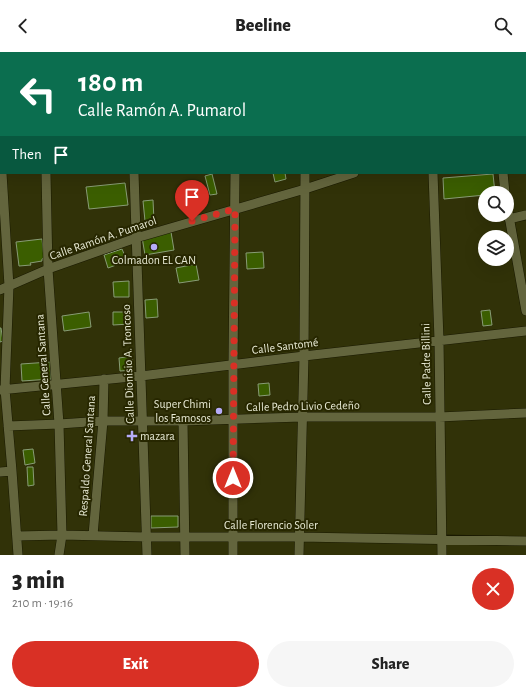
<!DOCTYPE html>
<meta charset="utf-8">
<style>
:root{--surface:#fff;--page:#f6f6f6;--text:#222;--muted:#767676;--accent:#d93025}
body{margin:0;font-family:"Alegreya Sans",sans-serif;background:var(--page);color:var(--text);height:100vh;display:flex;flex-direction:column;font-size:15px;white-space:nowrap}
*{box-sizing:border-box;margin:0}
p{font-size:13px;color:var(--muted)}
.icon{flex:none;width:22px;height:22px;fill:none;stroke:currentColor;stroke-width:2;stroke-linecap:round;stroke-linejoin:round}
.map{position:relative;height:503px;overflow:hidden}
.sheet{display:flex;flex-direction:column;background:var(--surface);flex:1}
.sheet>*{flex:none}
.banner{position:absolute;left:0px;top:0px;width:526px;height:122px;box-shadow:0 4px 16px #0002;background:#0b6e4f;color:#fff;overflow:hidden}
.buttons{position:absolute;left:478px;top:134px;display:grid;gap:8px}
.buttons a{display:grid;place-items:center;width:36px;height:36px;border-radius:50%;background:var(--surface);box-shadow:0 4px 16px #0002;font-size:20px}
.pin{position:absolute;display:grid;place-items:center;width:34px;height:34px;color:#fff;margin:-41px -17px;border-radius:50% 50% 50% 0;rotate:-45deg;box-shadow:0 0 4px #0007}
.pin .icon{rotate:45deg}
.me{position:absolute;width:44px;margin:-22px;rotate:0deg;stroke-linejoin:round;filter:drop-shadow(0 0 3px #0008)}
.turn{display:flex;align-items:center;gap:14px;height:84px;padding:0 12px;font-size:18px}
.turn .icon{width:52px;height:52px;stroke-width:2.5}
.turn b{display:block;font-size:28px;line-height:34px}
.then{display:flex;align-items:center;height:38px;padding:0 12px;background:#0003;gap:8px;font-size:15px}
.round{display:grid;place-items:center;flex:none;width:42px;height:42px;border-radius:21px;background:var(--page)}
.head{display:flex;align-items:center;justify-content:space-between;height:68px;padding:0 12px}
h1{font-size:24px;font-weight:800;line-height:30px}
.button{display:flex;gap:8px;margin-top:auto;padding:8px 12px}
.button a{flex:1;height:46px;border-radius:24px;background:var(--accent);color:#fff;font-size:16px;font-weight:800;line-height:46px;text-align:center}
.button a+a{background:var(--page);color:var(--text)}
header{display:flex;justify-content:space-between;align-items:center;height:52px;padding:0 12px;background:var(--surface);font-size:18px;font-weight:800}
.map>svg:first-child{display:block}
.building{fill:#3b5e00;stroke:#889c76}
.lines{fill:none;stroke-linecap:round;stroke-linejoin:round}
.street-casing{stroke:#191900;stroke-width:10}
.street{stroke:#63653d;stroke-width:9}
.route{stroke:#d93025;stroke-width:7;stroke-dasharray:0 12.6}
.poi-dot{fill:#b6acf8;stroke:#272700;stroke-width:1.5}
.labels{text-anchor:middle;stroke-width:4;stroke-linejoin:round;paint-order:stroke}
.street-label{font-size:12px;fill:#e7e9d3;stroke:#272700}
.poi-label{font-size:12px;fill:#e7e9d3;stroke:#272700}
</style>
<header><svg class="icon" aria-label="back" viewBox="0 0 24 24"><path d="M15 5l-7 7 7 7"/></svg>Beeline<svg class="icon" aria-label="search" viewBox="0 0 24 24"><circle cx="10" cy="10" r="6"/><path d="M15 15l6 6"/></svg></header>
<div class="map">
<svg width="526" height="503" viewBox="0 0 526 503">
<rect width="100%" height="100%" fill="#313208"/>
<!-- building -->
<path class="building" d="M 273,121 L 285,121 L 286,127 L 275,130 Z
M 212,122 L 217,142 L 210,143 L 205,124 Z
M 493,122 L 495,141 L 485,141 L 485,143 L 444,147 L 443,126 Z
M 125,131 L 128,153 L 89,157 L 86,135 Z
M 153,148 L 154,169 L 145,169 L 143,149 Z
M 171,180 L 174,198 L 145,203 L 142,185 Z
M 42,187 L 44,206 L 42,207 L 42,209 L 30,211 L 31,213 L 19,214 L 16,190 Z
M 122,197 L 127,209 L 108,216 L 104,203 Z
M 263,200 L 264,216 L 247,217 L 246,201 Z
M 196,212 L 199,228 L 179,231 L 176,216 Z
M 129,229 L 129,245 L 114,245 L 113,230 Z
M 157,247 L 158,265 L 146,266 L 145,248 Z
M 490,258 L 492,273 L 483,274 L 481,259 Z
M 89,260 L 91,275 L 64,279 L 62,264 Z
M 113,260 L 130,260 L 130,272 L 113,273 Z
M 0,276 L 1,276 L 3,289 L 0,290 Z
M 132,304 L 133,318 L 120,319 L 119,306 Z
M 50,310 L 51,327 L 22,329 L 21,312 Z
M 269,331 L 270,343 L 259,344 L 258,332 Z
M 33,397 L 35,411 L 25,413 L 23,398 Z
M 27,415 L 33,415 L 34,433 L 28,434 Z
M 151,464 L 178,464 L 178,475 L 151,476 Z"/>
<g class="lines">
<defs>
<path id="street" d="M 42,0 L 42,1
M 132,0 L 132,1
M 235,0 L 235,1
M 430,0 L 430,1
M 487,0 L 487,1
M 308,1 L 308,0
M 525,77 L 526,77
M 0,89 L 1,106
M 2,121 L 9,234 L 5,337 L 12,419 L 18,503
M 46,121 L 48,217 L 59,372 L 62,483 L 59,503
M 134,121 L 147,503
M 433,121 L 439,288 L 442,503
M 503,121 L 505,141
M 507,153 L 526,259
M 509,167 L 526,163
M 0,238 L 48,217 L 136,186 L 305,137 L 354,121
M 0,338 L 141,324 L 304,304 L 526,279
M 183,369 L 185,503
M 8,374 L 59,372 L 103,369 L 183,369 L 302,365 L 439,365 L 526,361
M 0,420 L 12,419
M 93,483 L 103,369 L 104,327
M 17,484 L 62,483 L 146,485 L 299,485 L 526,489
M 233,503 L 233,312 L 235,121
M 299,503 L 304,304 L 305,121"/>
</defs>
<!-- street casing -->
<use href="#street" class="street-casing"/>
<!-- street -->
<use href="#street" class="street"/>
</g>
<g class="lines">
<!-- route -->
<path class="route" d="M 192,169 L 235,157 L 233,426"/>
</g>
<!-- markers -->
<g class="poi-dot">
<circle cx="154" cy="195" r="4"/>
<circle cx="219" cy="359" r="4"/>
<path d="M130 378h4v4h4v4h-4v4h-4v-4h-4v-4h4z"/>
</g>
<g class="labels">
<!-- street labels -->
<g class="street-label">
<text transform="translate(103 186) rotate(-19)" y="4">Calle Ramón A. Pumarol</text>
<text transform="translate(285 294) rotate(-7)" y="4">Calle Santomé</text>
<text transform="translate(128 312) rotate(-92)" y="4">Calle Dionisio A. Troncoso</text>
<text transform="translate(426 312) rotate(-91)" y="4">Calle Padre Billini</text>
<text transform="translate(43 313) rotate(-94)" y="4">Calle General Santana</text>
<text transform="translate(303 354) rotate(-1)" y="4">Calle Pedro Livio Cedeño</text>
<text transform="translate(87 404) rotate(-86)" y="4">Respaldo General Santana</text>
<text x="271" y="477">Calle Florencio Soler</text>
</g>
<!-- poi labels -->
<g class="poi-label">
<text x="154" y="212">Colmadon EL CAN</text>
<text x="211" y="356" text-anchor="end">Super Chimi<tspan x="211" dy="14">los Famosos</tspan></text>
<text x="140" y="388" text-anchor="start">mazara</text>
</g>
</g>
</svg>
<div class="buttons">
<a><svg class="icon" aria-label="search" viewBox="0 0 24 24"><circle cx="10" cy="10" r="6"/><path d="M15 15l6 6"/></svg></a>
<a><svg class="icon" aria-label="layers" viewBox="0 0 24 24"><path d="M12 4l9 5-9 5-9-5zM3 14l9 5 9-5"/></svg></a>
</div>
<div class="pin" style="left:192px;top:169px;background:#d93025"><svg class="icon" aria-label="arrive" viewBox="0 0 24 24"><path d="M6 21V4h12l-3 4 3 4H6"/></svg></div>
<svg class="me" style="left:233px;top:426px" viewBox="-20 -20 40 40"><circle r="17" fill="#d93025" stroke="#fff" stroke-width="3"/><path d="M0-11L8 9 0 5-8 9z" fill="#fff"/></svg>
<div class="banner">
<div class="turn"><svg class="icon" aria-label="left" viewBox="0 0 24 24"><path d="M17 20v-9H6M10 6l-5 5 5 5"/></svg><div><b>180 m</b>Calle Ramón A. Pumarol</div></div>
<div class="then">Then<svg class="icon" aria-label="arrive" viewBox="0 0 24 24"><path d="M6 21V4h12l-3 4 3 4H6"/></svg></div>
</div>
</div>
<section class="sheet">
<div class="head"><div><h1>3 min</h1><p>210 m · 19:16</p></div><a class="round" style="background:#d93025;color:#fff"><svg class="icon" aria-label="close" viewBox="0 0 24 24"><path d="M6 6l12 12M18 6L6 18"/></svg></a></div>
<div class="button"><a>Exit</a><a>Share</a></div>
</section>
